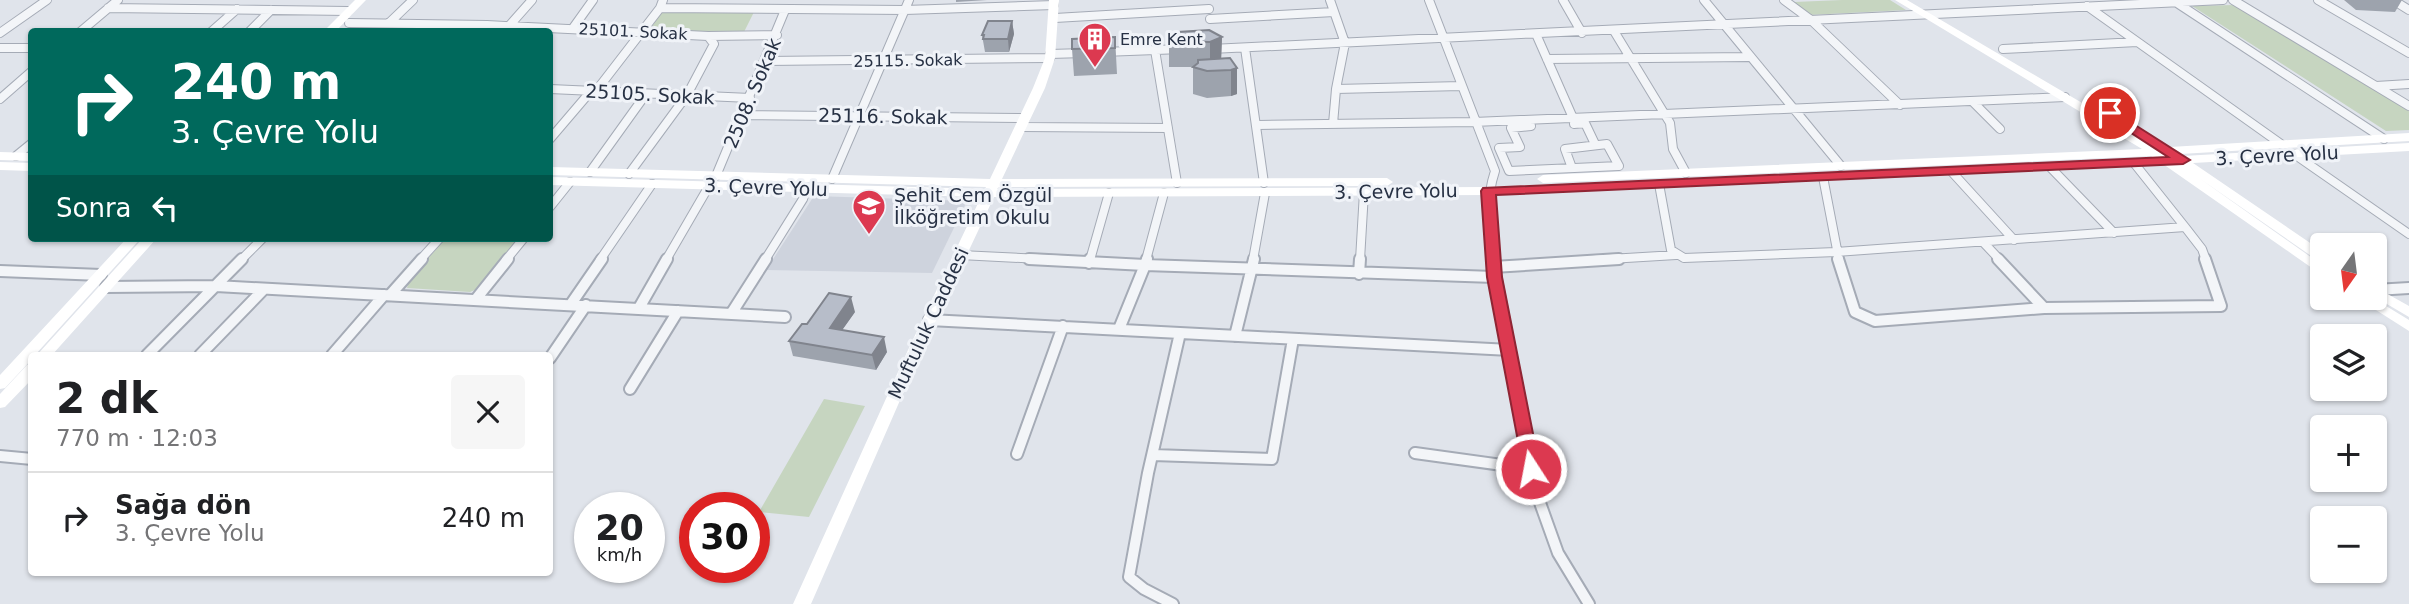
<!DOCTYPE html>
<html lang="tr">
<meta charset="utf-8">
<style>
:root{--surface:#fff;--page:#f6f6f6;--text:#202124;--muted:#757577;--line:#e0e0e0}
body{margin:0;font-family:"DejaVu Sans",sans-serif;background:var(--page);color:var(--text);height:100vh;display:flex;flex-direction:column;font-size:26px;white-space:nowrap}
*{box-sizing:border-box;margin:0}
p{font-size:23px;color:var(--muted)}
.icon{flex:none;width:38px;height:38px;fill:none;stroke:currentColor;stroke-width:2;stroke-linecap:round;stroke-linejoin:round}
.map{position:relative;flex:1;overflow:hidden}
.sheet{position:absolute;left:28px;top:352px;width:525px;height:224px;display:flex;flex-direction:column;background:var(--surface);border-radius:7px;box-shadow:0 2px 5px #0004}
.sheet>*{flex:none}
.guide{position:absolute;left:28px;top:28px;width:525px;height:214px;border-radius:7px;box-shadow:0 2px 5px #0004;background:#00695c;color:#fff;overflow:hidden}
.needle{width:46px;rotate:194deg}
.fabs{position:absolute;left:2310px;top:233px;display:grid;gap:14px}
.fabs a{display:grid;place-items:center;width:77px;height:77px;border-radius:7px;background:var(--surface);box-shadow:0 2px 5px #0004;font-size:35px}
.speed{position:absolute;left:574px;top:492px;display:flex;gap:14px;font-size:35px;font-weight:700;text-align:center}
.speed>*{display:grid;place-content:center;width:91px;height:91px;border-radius:50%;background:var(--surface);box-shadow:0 2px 5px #0004;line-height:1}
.speed small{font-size:18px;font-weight:400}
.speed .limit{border:10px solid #d22;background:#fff;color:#111}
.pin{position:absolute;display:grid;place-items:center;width:60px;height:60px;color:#fff;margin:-30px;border:4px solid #fff;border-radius:50%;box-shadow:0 2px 7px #0007}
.me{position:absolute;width:77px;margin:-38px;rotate:349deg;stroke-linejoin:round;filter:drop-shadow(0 0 5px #0008)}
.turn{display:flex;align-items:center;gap:24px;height:147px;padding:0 28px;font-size:32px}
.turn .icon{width:91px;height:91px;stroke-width:2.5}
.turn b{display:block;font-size:49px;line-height:60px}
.then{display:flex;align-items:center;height:66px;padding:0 28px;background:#0003;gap:14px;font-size:26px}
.round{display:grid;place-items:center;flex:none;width:74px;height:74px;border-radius:7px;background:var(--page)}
.summary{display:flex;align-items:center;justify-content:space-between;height:119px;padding:0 28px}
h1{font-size:42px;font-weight:800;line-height:52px}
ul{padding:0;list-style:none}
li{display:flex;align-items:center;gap:21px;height:91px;padding:0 28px;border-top:2px solid var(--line)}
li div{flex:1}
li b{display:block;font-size:26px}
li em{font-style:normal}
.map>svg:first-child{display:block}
.built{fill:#ced3dd}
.green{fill:#c6d5c0}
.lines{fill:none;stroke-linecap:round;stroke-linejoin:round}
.street-far1-casing{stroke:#a5abb6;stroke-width:10}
.street-casing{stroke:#a5abb6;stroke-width:14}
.street-far1{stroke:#f3f5f8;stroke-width:8}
.street{stroke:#f3f5f8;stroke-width:10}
.secondary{fill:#fff;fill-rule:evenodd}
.wall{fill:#9da3ad}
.shaded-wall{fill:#80848d}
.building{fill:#b7bdc9;stroke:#80848d;stroke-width:2}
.route{fill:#dc3950;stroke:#8f2534;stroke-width:2}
.labels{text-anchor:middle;stroke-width:6;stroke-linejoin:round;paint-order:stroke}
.far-street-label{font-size:16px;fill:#273144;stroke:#f0f3f8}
.far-poi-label{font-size:16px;fill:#273144;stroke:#f0f3f8;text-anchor:start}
.street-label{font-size:19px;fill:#273144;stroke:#f0f3f8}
.poi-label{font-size:19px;fill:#273144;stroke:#f0f3f8;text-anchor:start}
</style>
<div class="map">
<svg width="2409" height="604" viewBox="0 0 2409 604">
<rect width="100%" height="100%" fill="#e0e4eb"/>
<!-- built -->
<path class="built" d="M 814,196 L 967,201 L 932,273 L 766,270 Z"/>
<!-- green -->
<path class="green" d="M 1842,0 L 1890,0 L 1906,10 L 1809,15 L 1794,2 Z
M 2234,5 L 2409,111 L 2409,130 L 2386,131 L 2192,6 Z
M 663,9 L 754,12 L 744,32 L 650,30 Z
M 446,238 L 520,238 L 480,288 L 470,292 L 407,288 L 409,280 Z
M 824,399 L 865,406 L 809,517 L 759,512 Z"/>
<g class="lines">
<defs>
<path id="street-far1" d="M 663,0 L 660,8 L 905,10 L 1054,5
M 1330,0 L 1345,43 L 1336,89 L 1333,124
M 1429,0 L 1495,171 C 1485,201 1488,229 1492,260
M 1563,0 L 1582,33
M 1704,0 L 1841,166
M 1784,0 L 1811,20 L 1900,105
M 2233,0 L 2409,106
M 2318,0 L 2409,53
M 2393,0 L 2409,10
M 2177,3 L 2384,139
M 2087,6 L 2281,144
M 108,8 L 348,11
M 1055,18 L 1209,9
M 1210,19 L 1334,12
M 349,23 L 487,25 L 708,36 L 714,44 L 687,95 L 629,174
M 389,23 L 413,0
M 509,26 L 532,0
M 573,28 L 593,0
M 1614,31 L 1670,123 L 1673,149 L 1686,173
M 80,32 L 118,0
M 211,32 L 237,9
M 249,32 L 271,10
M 0,33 L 47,0
M 1536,34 L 1573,118
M 708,36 L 777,35
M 0,48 L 32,48
M 1245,48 L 1264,183
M 1211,49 L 2223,0
M 2003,49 L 2137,42
M 1155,50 L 1177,183
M 1103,52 L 1182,49
M 1050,54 L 1084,53
M 1547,59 L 1749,57
M 766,61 L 1050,58
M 2376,86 L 2409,84
M 550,89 L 750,98
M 1336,89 L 1461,86
M 596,91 L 660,8
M 0,99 L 32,71
M 1973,102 L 2000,129
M 742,115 L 1025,118
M 1574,124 L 1585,123 L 1595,144
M 1258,125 L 1474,122 L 2065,97
M 1531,126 L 1511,128 L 1520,147 L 1499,148 L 1509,171 L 1619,166 L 1607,144 L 1565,149 L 1572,168
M 1021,127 L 1168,128
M 550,139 L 591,91
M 2294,154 L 2409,234
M 16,156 L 32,143
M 2050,167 L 2114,233
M 1951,171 L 2014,240
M 590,172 L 646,94
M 716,176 L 785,10
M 1823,177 L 1839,260
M 832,179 L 909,0
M 1659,184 L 1671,250 L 1684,258 L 1836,252 L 2185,227 L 2134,163
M 550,207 L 570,182
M 2185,227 L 2202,249 L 2206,260
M 1983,242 L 2000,260
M 960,255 L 1061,260
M 241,260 L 263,238
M 420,260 L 440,238
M 506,260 L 524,238
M 600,260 L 652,184
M 666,260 L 709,186
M 765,260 L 803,199 L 806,189
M 1090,260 L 1109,193
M 1146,260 L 1164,193
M 1253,260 L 1265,193
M 1360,260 L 1364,192
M 1593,260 L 1676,255"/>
<path id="street" d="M 1029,259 L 1145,265 L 1147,259
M 1492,259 L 1539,500 L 1558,553 L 1589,604
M 1838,259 L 1855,312 L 1875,321 L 2044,308
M 1998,259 L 2044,308 L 2221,306 L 2205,259
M 1089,263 L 1090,259
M 1493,267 L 1619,259
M 0,271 L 101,275
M 1359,274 L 1360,259
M 106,287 L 216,286 L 785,317
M 2375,290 L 2409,288
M 390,295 L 422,259
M 476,299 L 508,259
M 571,304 L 602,259
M 639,308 L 667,259
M 731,314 L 766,259
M 929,320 L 1510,350
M 1119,329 L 1145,265 L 1494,277
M 1235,336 L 1254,259
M 147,355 L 242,259
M 200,355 L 264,289
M 332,355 L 384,295
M 550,358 L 586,305
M 630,389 L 678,311
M 1415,453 L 1531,469
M 1017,454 L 1063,326
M 1153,455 L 1272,459 L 1293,339
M 0,456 L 32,459
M 1173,604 L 1144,589 L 1129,577 L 1148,473 L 1180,333"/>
</defs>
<!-- street-far1 casing -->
<use href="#street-far1" class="street-far1-casing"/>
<!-- street casing -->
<use href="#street" class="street-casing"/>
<!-- street-far1 -->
<use href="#street-far1" class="street-far1"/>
<!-- street -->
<use href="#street" class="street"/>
<!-- secondary -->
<path class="secondary" d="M 355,0 L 366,0 L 335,32 L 323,32 Z
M 1049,0 L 1059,0 L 1055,58 L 1045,88 L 1002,179 L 1387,178 L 1393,182 L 1387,186 L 999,187 L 997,189 L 1489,187 L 2154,158 L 2151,156 L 1543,183 L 1537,179 L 1543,175 L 2142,149 L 1895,0 L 1907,0 L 2135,134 L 2126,127 L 2126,123 L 2134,123 L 2170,147 L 2409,133 L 2409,141 L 2180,154 L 2183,156 L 2409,143 L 2409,151 L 2193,163 L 2322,251 L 2322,261 L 2317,260 L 2199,178 L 2322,265 L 2322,275 L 2163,164 L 1489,195 L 994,197 L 922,350 L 811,604 L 793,604 L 908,350 L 981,197 L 550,185 L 550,177 L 985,189 L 986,187 L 550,175 L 550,167 L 990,179 L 1033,88 L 1045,58 Z
M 0,152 L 32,153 L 32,161 L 0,160 Z
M 0,162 L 32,163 L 32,171 L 0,170 Z
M 127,238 L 141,238 L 35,355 L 32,355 L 32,359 L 5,388 L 0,389 L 0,375 Z
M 143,238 L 157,238 L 52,355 L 37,355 Z
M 2375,287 L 2409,306 L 2409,317 L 2375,297 Z
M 2357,298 L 2373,298 L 2409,320 L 2409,331 Z
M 32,364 L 32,379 L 5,407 L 0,408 L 0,394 L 27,365 Z"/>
</g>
<!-- wall -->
<path class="wall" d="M 956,0 L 987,0 L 956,2 Z
M 2344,0 L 2402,0 L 2395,12 L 2356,10 Z
M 1012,21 L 1014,34 L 1009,52 L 985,52 L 982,35 Z
M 1115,37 L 1117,74 L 1074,76 L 1072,49 Z
M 1222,37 L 1221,58 L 1230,58 L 1237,94 L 1231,96 L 1207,98 L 1193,94 L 1193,67 L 1169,67 L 1169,41 Z
M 855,312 L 842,330 L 887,352 L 876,370 L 793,356 L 789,341 Z"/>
<!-- shaded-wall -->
<path class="shaded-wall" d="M 1012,21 L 1014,34 L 1009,52 L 1008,39 Z
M 1222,37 L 1221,63 L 1210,68 L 1210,42 Z
M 1237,68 L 1237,94 L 1231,96 L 1231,70 Z
M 851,297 L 855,312 L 833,343 L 830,328 Z
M 884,337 L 887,352 L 876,370 L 872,355 Z"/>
<!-- building -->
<path class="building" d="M 988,21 L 1012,21 L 1008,39 L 983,39 L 984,35 L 982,35 Z
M 1209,30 L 1222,37 L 1210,42 L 1169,41 L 1178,35 L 1178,32 Z
M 1115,37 L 1115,48 L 1072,49 L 1072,39 Z
M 1230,58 L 1237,68 L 1231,70 L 1207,71 L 1193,67 L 1198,63 L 1198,60 Z
M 829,293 L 851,297 L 830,328 L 884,337 L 872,355 L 789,341 L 802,324 L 807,324 Z"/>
<!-- route -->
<path class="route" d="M 2110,109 L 2190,160 L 2183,164 L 1496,195 L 1502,277 L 1540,469 L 1537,473 L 1524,473 L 1487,277 L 1481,191 L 1483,188 L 2168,157 L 2105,116 L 2103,113 Z"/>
<!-- icons -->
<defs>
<symbol id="building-pin" viewBox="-11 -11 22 30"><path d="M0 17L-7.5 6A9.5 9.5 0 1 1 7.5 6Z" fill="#dc3950" stroke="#f0f3f8"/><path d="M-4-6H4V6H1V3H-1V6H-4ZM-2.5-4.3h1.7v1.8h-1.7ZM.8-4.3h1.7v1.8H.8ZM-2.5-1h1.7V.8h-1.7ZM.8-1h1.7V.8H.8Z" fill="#fff"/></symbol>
<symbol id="school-pin" viewBox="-11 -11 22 30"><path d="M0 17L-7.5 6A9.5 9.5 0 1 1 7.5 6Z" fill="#dc3950" stroke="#f0f3f8"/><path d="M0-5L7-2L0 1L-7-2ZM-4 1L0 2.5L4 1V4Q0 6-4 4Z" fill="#fff"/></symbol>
</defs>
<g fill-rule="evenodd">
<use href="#building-pin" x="1076" y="20" width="38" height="52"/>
<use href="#school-pin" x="850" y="187" width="38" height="52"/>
</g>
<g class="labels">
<!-- far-street labels -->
<g class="far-street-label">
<text transform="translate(633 31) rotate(3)" y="6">25101. Sokak</text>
<text transform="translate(908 60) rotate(-1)" y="6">25115. Sokak</text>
</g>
<!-- far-poi labels -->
<g class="far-poi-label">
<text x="1120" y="45">Emre Kent</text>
</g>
<!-- street labels -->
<g class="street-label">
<text transform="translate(752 93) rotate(-67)" y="7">2508. Sokak</text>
<text transform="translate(650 94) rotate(3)" y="7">25105. Sokak</text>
<text transform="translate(883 116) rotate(1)" y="7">25116. Sokak</text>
<text transform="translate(2277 155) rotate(-3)" y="7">3. Çevre Yolu</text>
<text transform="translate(766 187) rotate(2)" y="7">3. Çevre Yolu</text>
<text transform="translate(1396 191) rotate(-1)" y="7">3. Çevre Yolu</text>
<text transform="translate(928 323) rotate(-65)" y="7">Muftuluk Caddesi</text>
</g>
<!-- poi labels -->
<g class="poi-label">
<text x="894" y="202">Şehit Cem Özgül<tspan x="894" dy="22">İlköğretim Okulu</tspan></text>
</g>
</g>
</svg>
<div class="fabs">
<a><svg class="needle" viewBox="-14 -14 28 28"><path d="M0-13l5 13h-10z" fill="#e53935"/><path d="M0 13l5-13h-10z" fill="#757577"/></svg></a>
<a><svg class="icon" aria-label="layers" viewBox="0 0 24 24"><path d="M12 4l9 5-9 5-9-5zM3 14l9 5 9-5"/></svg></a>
<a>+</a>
<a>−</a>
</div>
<div class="speed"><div>20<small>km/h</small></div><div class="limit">30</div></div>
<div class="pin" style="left:2110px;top:113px;background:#d93025"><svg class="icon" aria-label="arrive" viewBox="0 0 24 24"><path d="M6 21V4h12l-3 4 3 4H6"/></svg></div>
<svg class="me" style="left:1531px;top:469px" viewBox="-20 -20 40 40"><circle r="17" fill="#dc3950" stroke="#fff" stroke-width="3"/><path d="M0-11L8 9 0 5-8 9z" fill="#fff"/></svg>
<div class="guide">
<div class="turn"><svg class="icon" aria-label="right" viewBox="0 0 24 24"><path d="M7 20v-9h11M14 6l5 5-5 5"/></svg><div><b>240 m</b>3. Çevre Yolu</div></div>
<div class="then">Sonra<svg class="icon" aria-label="left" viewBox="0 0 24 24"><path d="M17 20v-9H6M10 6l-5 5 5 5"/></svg></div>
</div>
<section class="sheet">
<div class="summary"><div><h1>2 dk</h1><p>770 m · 12:03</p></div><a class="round"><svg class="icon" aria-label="close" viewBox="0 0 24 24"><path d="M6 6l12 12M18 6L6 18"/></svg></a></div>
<ul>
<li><svg class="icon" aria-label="right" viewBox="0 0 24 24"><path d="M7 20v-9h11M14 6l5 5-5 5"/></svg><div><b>Sağa dön</b><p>3. Çevre Yolu</p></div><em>240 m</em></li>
</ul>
</section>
</div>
